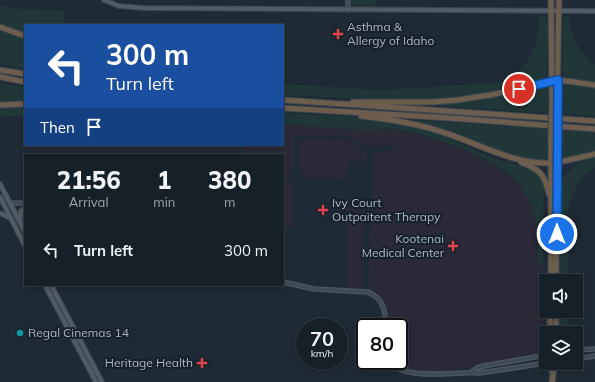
<!DOCTYPE html>
<style>
:root{--surface:#162028;--page:#1f2830;--text:#f1f3f6;--muted:#9ea3a8;--line:#353e45}
body{margin:0;font-family:Mulish,sans-serif;background:var(--page);color:var(--text);height:100vh;display:flex;flex-direction:column;font-size:15px;white-space:nowrap}
*{box-sizing:border-box;margin:0}
p{font-size:13px;color:var(--muted)}
.icon{flex:none;width:22px;height:22px;fill:none;stroke:currentColor;stroke-width:2;stroke-linecap:round;stroke-linejoin:round}
.map{position:relative;flex:1;overflow:hidden}
.side{position:absolute;left:24px;top:154px;width:260px;height:132px;display:flex;flex-direction:column;background:var(--surface);border-radius:0px;box-shadow:0 2px 6px #0003,0 0 0 1px var(--line)}
.side>*{flex:none}
.top-card{position:absolute;left:24px;top:24px;width:260px;height:122px;border-radius:0px;box-shadow:0 2px 6px #0003,0 0 0 1px var(--line);background:#1a4fa0;color:#fff;overflow:hidden}
.controls{position:absolute;left:539px;top:274px;display:grid;gap:8px}
.controls a{display:grid;place-items:center;width:44px;height:44px;border-radius:0px;background:var(--surface);box-shadow:0 2px 6px #0003,0 0 0 1px var(--line);font-size:20px}
.speed{position:absolute;left:296px;top:318px;display:flex;gap:8px;font-size:20px;font-weight:700;text-align:center}
.speed>*{display:grid;place-content:center;width:52px;height:52px;border-radius:50%;background:var(--surface);box-shadow:0 2px 6px #0003,0 0 0 1px var(--line);line-height:1}
.speed small{font-size:10px;font-weight:400}
.speed .limit{border:2px solid #111;border-radius:6px;background:#fff;color:#111}
.pin{position:absolute;display:grid;place-items:center;width:34px;height:34px;color:#fff;margin:-17px;border:2px solid #fff;border-radius:50%;box-shadow:0 1px 4px #0007}
.me{position:absolute;width:44px;margin:-22px;rotate:0deg;stroke-linejoin:round;filter:drop-shadow(0 0 3px #0008)}
.turn{display:flex;align-items:center;gap:14px;height:84px;padding:0 16px;font-size:18px}
.turn .icon{width:52px;height:52px;stroke-width:2.5}
.turn b{display:block;font-size:28px;line-height:34px}
.then{display:flex;align-items:center;height:38px;padding:0 16px;background:#0003;gap:8px;font-size:15px}
.eta{display:flex;justify-content:space-evenly;align-items:center;height:68px;text-align:center}
.eta b{font-size:24px;font-weight:800;line-height:28px}
ul{padding:0;list-style:none}
li{display:flex;align-items:center;gap:12px;height:56px;padding:0 16px}
li div{flex:1}
li b{display:block;font-size:15px}
li em{font-style:normal}
.map>svg:first-child{display:block}
.medical{fill:#2a2937}
.green{fill:#213737}
.lines{fill:none;stroke-linecap:round;stroke-linejoin:round}
.secondary-casing{stroke:#4f5964;stroke-width:5.5}
.primary-casing{stroke:#3b454f;stroke-width:6}
.highway-casing{stroke:#3c4650;stroke-width:7}
.secondary{stroke:#3f4b59;stroke-width:3.5}
.primary{stroke:#4f5b66;stroke-width:4}
.highway{stroke:#6c5d4e;stroke-width:5}
.highway-bridge-casing{stroke:#3c4650;stroke-width:7;stroke-linecap:butt}
.highway-bridge{stroke:#6c5d4e;stroke-width:5}
.route-casing{stroke:#114b97;stroke-width:10}
.route{stroke:#1a73e8;stroke-width:7}
.health-dot{fill:#e0444e;stroke:#17212a;stroke-width:1.5}
.culture-dot{fill:#0f9aa8;stroke:#17212a;stroke-width:1.5}
.labels{text-anchor:middle;stroke-width:4;stroke-linejoin:round;paint-order:stroke}
.poi-label{font-size:12px;fill:#abb6c3;stroke:#17212a;text-anchor:start}
</style>
<div class="map">
<svg width="595" height="382" viewBox="0 0 595 382">
<rect width="100%" height="100%" fill="#1e2a35"/>
<!-- medical -->
<path class="medical" d="M 283,124 L 371,130 L 390,129 L 418,134 L 455,146 L 475,155 L 511,176 L 522,188 L 529,201 L 533,209 L 537,228 L 537,262 L 543,263 L 545,349 L 543,354 L 447,371 L 441,374 L 413,375 L 400,370 L 391,361 L 399,361 L 399,327 L 389,327 L 390,318 L 387,307 L 382,299 L 370,289 L 368,285 L 369,239 L 372,216 L 372,156 L 376,151 L 391,151 L 391,146 L 371,147 L 349,137 L 295,135 L 294,170 L 288,178 L 291,184 L 293,186 L 293,228 L 283,228 L 283,155 L 244,155 L 244,145 L 283,145 Z
M 302,139 L 343,140 L 351,141 L 368,151 L 367,162 L 348,161 L 348,179 L 304,178 L 303,174 L 298,169 L 298,143 Z
M 347,207 L 366,207 L 363,239 L 363,286 L 360,288 L 346,288 Z"/>
<!-- green -->
<path class="green" d="M 350,0 L 376,0 L 376,6 L 356,5 L 351,3 Z
M 0,5 L 20,9 L 64,10 L 65,25 L 25,25 L 25,33 L 0,24 Z
M 539,16 L 545,17 L 548,21 L 547,71 C 546,76 545,78 540,80 L 460,98 L 421,101 L 283,95 L 283,84 L 380,90 L 496,83 C 528,72 539,49 539,16 Z
M 569,16 C 570,36 580,53 595,65 L 595,83 C 588,81 566,79 563,74 C 561,71 562,68 563,64 L 563,22 L 565,17 Z
M 0,29 L 25,39 L 25,69 L 0,64 Z
M 562,82 L 595,87 L 595,116 L 559,113 L 560,84 Z
M 0,83 L 25,87 L 25,101 L 0,101 Z
M 544,86 L 547,87 L 548,88 L 548,113 L 440,106 L 440,104 L 464,102 Z
M 25,107 L 25,116 L 0,117 L 0,108 Z
M 283,113 L 347,116 L 419,127 L 441,134 L 489,157 L 528,168 L 536,172 L 542,179 L 544,186 L 543,263 L 537,263 C 538,244 539,226 532,208 C 528,197 520,184 511,176 C 487,155 421,130 389,129 C 383,129 377,130 371,130 C 342,129 312,126 283,124 Z
M 413,120 L 548,129 L 547,157 L 546,160 L 538,160 L 518,157 L 498,152 Z
M 559,130 L 595,133 L 595,151 L 574,157 L 562,158 Z
M 595,157 L 595,167 C 580,177 573,191 568,208 L 568,281 L 559,281 L 560,181 C 569,169 580,160 595,157 Z
M 559,311 L 569,311 L 568,333 L 558,333 Z"/>
<g class="lines">
<defs>
<path id="secondary" d="M 348,0 L 348,10
M 10,203 L 25,203
M 283,282 L 314,289 L 368,292 C 384,299 386,311 385,327
M 576,350 L 595,349
M 576,359 L 595,356
M 389,361 C 406,382 451,371 480,373 L 546,363
M 471,372 L 477,368 L 484,366 L 546,355"/>
<path id="primary" d="M 104,0 L 119,6 L 144,8 L 595,11
M 0,184 L 25,232
M 0,197 L 25,246
M 0,213 L 10,218
M 20,220 L 21,211 L 25,208
M 45,285 L 96,382
M 51,285 L 102,382"/>
<path id="highway" d="M 551,0 L 552,107
M 0,27 L 25,36
M 0,70 L 25,74
M 0,77 L 25,82
M 283,100 L 595,121
M 353,102 L 434,102 L 457,100 L 490,95 L 560,80 L 595,85
M 0,105 L 25,104
M 557,107 L 559,0
M 283,108 L 449,118 L 595,129
M 361,116 C 389,119 416,123 442,132 C 478,143 511,164 550,163 C 565,162 581,157 595,154
M 521,162 C 540,170 544,173 549,194
M 551,281 L 551,136
M 556,281 L 557,137
M 550,333 L 550,311
M 556,333 L 556,311
M 550,363 L 552,372
M 552,382 L 555,363"/>
</defs>
<!-- secondary casing -->
<use href="#secondary" class="secondary-casing"/>
<!-- primary casing -->
<use href="#primary" class="primary-casing"/>
<!-- highway casing -->
<use href="#highway" class="highway-casing"/>
<!-- secondary -->
<use href="#secondary" class="secondary"/>
<!-- primary -->
<use href="#primary" class="primary"/>
<!-- highway -->
<use href="#highway" class="highway"/>
<defs>
<path id="highway-bridge" d="M 551,136 L 552,107
M 557,137 L 557,107"/>
</defs>
<!-- highway-bridge casing -->
<use href="#highway-bridge" class="highway-bridge-casing"/>
<!-- highway-bridge -->
<use href="#highway-bridge" class="highway-bridge"/>
</g>
<g class="lines">
<defs>
<path id="route" d="M 519,89 L 558,80 L 557,234"/>
</defs>
<!-- route casing -->
<use href="#route" class="route-casing"/>
<!-- route -->
<use href="#route" class="route"/>
</g>
<!-- markers -->
<g class="health-dot">
<path d="M336 28h4v4h4v4h-4v4h-4v-4h-4v-4h4z"/>
<path d="M321 204h4v4h4v4h-4v4h-4v-4h-4v-4h4z"/>
<path d="M451 240h4v4h4v4h-4v4h-4v-4h-4v-4h4z"/>
<path d="M200 357h4v4h4v4h-4v4h-4v-4h-4v-4h4z"/>
</g>
<circle class="culture-dot" cx="20" cy="333" r="4"/>
<g class="labels">
<!-- poi labels -->
<g class="poi-label">
<text x="347" y="31">Asthma &amp;<tspan x="347" dy="14">Allergy of Idaho</tspan></text>
<text x="332" y="207">Ivy Court<tspan x="332" dy="14">Outpaitent Therapy</tspan></text>
<text x="444" y="243" text-anchor="end">Kootenai<tspan x="444" dy="14">Medical Center</tspan></text>
<text x="28" y="337">Regal Cinemas 14</text>
<text x="193" y="367" text-anchor="end">Heritage Health</text>
</g>
</g>
</svg>
<div class="controls">
<a><svg class="icon" aria-label="sound" viewBox="0 0 24 24"><path d="M4 9h4l5-4v14l-5-4H4zM17 9q2 3 0 6"/></svg></a>
<a><svg class="icon" aria-label="layers" viewBox="0 0 24 24"><path d="M12 4l9 5-9 5-9-5zM3 14l9 5 9-5"/></svg></a>
</div>
<div class="speed"><div>70<small>km/h</small></div><div class="limit">80</div></div>
<div class="pin" style="left:519px;top:89px;background:#d93025"><svg class="icon" aria-label="arrive" viewBox="0 0 24 24"><path d="M6 21V4h12l-3 4 3 4H6"/></svg></div>
<svg class="me" style="left:557px;top:234px" viewBox="-20 -20 40 40"><circle r="17" fill="#1a73e8" stroke="#fff" stroke-width="3"/><path d="M0-11L8 9 0 5-8 9z" fill="#fff"/></svg>
<div class="top-card">
<div class="turn"><svg class="icon" aria-label="left" viewBox="0 0 24 24"><path d="M17 20v-9H6M10 6l-5 5 5 5"/></svg><div><b>300 m</b>Turn left</div></div>
<div class="then">Then<svg class="icon" aria-label="arrive" viewBox="0 0 24 24"><path d="M6 21V4h12l-3 4 3 4H6"/></svg></div>
</div>
<section class="side">
<div class="eta">
<div><b>21:56</b><p>Arrival</p></div>
<div><b>1</b><p>min</p></div>
<div><b>380</b><p>m</p></div>
</div>
<ul>
<li><svg class="icon" aria-label="left" viewBox="0 0 24 24"><path d="M17 20v-9H6M10 6l-5 5 5 5"/></svg><div><b>Turn left</b></div><em>300 m</em></li>
</ul>
</section>
</div>
